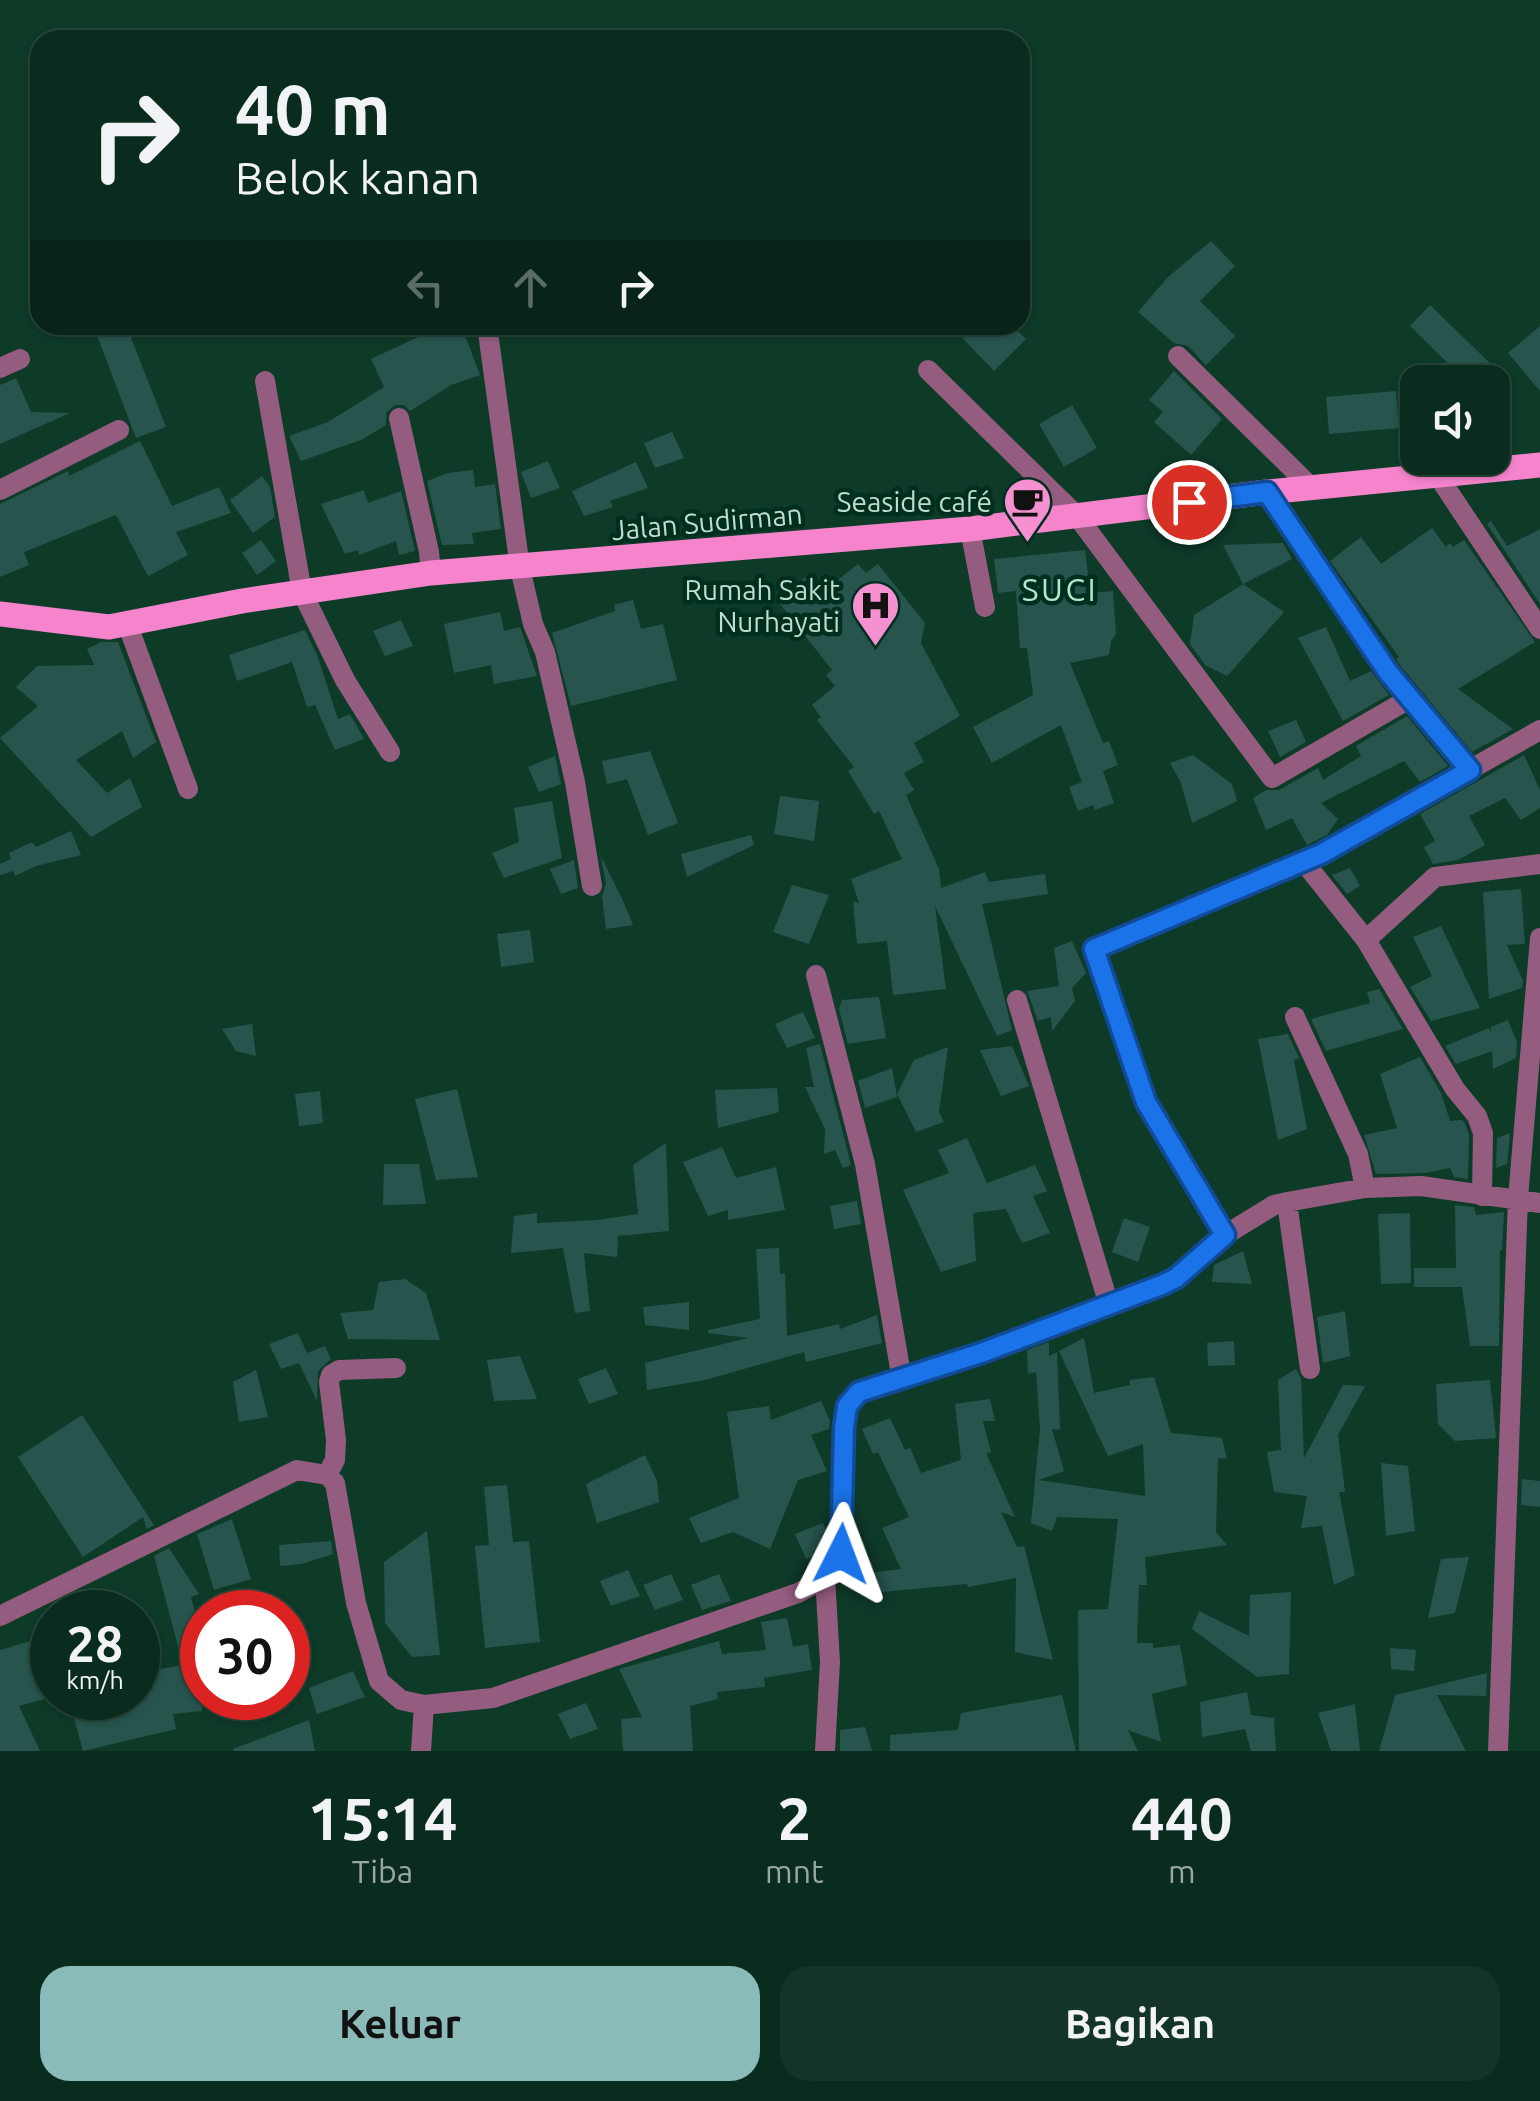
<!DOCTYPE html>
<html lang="id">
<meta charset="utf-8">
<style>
:root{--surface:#0a2c1e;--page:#133427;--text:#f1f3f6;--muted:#99a7a4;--line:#2a483c;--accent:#8bbbb9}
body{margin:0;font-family:Ubuntu,sans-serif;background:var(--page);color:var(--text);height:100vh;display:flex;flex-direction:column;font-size:38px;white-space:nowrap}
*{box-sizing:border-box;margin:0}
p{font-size:32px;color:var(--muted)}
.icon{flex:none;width:55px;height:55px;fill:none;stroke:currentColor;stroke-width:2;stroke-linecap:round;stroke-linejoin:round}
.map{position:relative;height:1751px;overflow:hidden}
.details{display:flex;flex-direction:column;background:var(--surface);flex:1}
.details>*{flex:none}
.top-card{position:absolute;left:30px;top:30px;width:1000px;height:305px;border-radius:30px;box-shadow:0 2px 8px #0004,0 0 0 2px var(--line);background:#0a2c1e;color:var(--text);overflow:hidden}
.fabs{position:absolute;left:1400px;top:365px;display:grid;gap:20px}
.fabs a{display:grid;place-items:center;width:110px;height:110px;border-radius:20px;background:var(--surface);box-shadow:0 2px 8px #0004,0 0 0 2px var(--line);font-size:50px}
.speed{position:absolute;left:30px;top:1590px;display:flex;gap:20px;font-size:50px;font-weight:700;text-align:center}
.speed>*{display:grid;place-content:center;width:130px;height:130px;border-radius:50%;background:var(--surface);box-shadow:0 2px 8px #0004,0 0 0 2px var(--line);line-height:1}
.speed small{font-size:25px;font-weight:400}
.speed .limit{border:15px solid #d22;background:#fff;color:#111}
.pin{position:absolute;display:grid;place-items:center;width:85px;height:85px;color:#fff;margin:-42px;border:5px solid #fff;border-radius:50%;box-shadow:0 2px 10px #0007}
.me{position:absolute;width:110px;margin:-55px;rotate:3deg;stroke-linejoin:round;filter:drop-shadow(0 0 8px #0008)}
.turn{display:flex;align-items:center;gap:35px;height:210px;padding:0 40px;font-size:45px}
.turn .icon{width:130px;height:130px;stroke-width:2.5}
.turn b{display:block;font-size:70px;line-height:85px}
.lanes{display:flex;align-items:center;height:95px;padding:0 40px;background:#0003;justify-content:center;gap:50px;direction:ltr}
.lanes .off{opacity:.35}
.eta{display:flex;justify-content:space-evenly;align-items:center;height:170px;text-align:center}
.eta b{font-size:60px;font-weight:600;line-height:70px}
.primary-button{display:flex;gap:20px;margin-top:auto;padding:20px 40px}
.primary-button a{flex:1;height:115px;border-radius:30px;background:var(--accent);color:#111;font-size:40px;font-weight:600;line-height:115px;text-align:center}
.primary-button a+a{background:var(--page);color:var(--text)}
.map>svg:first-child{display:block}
.building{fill:#27554e}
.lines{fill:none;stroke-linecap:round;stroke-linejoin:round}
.street{stroke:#945d7f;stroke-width:20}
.primary{stroke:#f684cc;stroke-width:25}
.route-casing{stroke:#114b97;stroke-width:25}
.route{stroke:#1a73e8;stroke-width:18}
.labels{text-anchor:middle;stroke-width:9;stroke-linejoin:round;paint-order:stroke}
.poi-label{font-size:28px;fill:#bfdccd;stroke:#012f1f;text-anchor:end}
.street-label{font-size:28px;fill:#bfdccd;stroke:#012f1f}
.quarter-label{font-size:32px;letter-spacing:2.5px;fill:#afe9cc;stroke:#012f1f}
</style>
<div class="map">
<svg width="1540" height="1751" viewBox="0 0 1540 1751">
<rect width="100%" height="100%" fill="#0e3a28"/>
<!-- building -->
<path class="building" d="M 1211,241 L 1235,266 L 1200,301 L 1235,336 L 1206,365 L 1188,346 L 1174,343 L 1138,312 L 1167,278 Z
M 1430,305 L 1498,371 L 1487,382 L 1467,382 L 1410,326 Z
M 93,325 L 126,325 L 166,427 L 136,438 Z
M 429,325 L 461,325 L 480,375 L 451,385 L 410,411 L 404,405 L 395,405 L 386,413 L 386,425 L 361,440 L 301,461 L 289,436 L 328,422 L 384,387 L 371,359 L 429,332 Z
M 950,325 L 1012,325 L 1026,339 L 994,371 Z
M 1540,326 L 1540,391 L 1508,353 Z
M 1174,371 L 1222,419 L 1191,455 L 1154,422 L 1163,412 L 1149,400 Z
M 16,378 L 31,412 L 70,413 L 0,444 L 0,385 Z
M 1396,391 L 1399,428 L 1329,434 L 1326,397 Z
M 1072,405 L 1097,448 L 1064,467 L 1039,424 Z
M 672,432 L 684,458 L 655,468 L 644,443 Z
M 140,441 L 172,506 L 219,487 L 231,513 L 176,532 L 188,555 L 148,576 L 116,515 L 24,552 L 29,565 L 0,577 L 0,504 L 68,471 L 69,476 Z
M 548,461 L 560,488 L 531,498 L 521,472 Z
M 636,462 L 648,488 L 610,501 L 613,507 L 584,516 L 572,491 Z
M 473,470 L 475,487 L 495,484 L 501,529 L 472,533 L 474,544 L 442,545 L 427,481 L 448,473 Z
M 262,476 L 270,487 L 275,517 L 253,533 L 230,500 Z
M 364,490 L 368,503 L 401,491 L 415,551 L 399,555 L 396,541 L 359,555 L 358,550 L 345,554 L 321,504 Z
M 1491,521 L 1507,546 L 1540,529 L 1540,604 L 1487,524 Z
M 1432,528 L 1446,547 L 1450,543 L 1453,547 L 1464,540 L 1535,642 L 1458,689 L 1513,729 L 1472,752 L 1399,664 L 1396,659 L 1399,657 L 1330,561 L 1361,537 L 1381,564 Z
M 261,540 L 276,561 L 257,575 L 242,553 Z
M 1283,543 L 1292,559 L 1243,584 L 1223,545 Z
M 1085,550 L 1090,593 L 1113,591 L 1116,634 L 1111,641 L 1109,655 L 1070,663 L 1103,743 L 1109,741 L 1118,765 L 1103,771 L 1114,803 L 1095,810 L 1093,805 L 1078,811 L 1069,787 L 1082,782 L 1061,725 L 992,763 L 973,727 L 1033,695 L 1027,648 L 1020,648 L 1016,591 L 998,593 L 994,559 Z
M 858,564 L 866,573 L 878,564 L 925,623 L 921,643 L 960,716 L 914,743 L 924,762 L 904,773 L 914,790 L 906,795 L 939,869 L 941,888 L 985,872 L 989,882 L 1045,874 L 1048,894 L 982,904 L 1012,1030 L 997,1036 L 935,906 L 946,989 L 893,995 L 887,941 L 857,944 L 853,901 L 859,903 L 851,879 L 902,859 L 879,811 L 874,814 L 848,771 L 854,767 L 817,720 L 821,717 L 812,705 L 835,686 L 826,675 L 832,670 L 777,600 L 806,577 L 820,594 Z
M 1243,584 L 1284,612 L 1227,676 L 1205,665 L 1190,644 L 1194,615 Z
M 633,600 L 641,629 L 663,624 L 677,680 L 571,706 L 552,633 L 615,611 L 614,605 Z
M 500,612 L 504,631 L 520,627 L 537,676 L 494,684 L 491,665 L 454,673 L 444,624 Z
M 401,620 L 413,646 L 385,656 L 373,631 Z
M 1326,627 L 1350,681 L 1371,671 L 1389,695 L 1343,721 L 1298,638 Z
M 305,630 L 317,655 L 338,719 L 350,714 L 364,739 L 335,750 L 315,705 L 307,707 L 292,662 L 237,681 L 229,655 Z
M 101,642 L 118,642 L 156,742 L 133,758 L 122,731 L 76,760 L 107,793 L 130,778 L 142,807 L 91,837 L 0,738 L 38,706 L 16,687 L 37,666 L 94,665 L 87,649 Z
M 1407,716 L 1448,766 L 1420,782 L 1404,761 L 1321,803 L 1338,819 L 1327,835 L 1307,845 L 1292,818 L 1266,830 L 1253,798 L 1266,790 L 1279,790 L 1318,768 L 1323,780 L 1361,756 L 1356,746 Z
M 1296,720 L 1306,742 L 1280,757 L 1268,731 Z
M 650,751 L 678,823 L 648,835 L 627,779 L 607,784 L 602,761 Z
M 1193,755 L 1232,784 L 1237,801 L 1192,823 L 1181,783 L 1170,763 Z
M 1524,755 L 1540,790 L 1540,808 L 1521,820 L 1505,798 L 1469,816 L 1485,845 L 1458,860 L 1433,864 L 1424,847 L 1435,841 L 1420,814 Z
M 555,756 L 561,784 L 539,792 L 528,767 Z
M 780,796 L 819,801 L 814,841 L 774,834 Z
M 552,801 L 562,858 L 504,878 L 492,853 L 519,842 L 514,808 Z
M 71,831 L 81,855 L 36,866 L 15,876 L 14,871 L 0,875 L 0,864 L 11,859 L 9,853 L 32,842 L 36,847 Z
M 751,835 L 754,845 L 687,877 L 681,854 Z
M 601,856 L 624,903 L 633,925 L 606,929 L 602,896 L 606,884 Z
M 574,860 L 578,888 L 561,894 L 550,869 Z
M 1350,868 L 1360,886 L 1347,894 L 1332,875 Z
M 792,885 L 829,895 L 809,944 L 773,932 Z
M 1521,889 L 1525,944 L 1507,945 L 1523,981 L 1522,988 L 1489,999 L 1483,892 Z
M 1441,926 L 1480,1008 L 1431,1021 L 1410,987 L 1432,976 L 1413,937 Z
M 530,930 L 534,962 L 501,967 L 497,934 Z
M 1072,941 L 1086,973 L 1072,988 L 1075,1001 L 1052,1031 L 1051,1017 L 1038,1021 L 1027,991 L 1059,986 L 1054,948 Z
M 1379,989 L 1403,1029 L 1326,1051 L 1311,1019 L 1370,1003 L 1367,992 Z
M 879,997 L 886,1038 L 848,1044 L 839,1009 L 842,1000 Z
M 803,1012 L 815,1038 L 787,1048 L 775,1024 Z
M 1508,1020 L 1517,1042 L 1516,1058 L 1493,1069 L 1492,1051 L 1456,1064 L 1445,1046 L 1489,1028 L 1491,1032 L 1491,1027 Z
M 252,1024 L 256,1056 L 236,1051 L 222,1029 Z
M 1288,1034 L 1299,1058 L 1294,1060 L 1307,1129 L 1278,1140 L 1258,1039 Z
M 820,1044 L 851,1165 L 843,1168 L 835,1150 L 824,1154 L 825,1129 L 805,1087 L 814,1087 L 806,1048 Z
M 1012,1046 L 1029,1086 L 1001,1096 L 980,1050 Z
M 948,1047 L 939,1112 L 944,1122 L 916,1132 L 897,1094 L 914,1060 Z
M 1420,1057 L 1441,1093 L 1450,1121 L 1462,1120 L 1465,1123 L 1469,1135 L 1468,1179 L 1454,1177 L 1450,1168 L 1426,1173 L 1376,1174 L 1364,1135 L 1397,1128 L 1380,1074 Z
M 892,1068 L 897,1097 L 865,1108 L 858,1081 Z
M 777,1088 L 779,1112 L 718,1128 L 715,1090 Z
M 457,1089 L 478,1177 L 436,1180 L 415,1099 Z
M 320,1091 L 323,1123 L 299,1126 L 295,1094 Z
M 1510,1133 L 1507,1164 L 1496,1168 L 1497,1138 Z
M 967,1138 L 987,1183 L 1035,1165 L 1047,1191 L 1033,1196 L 1050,1233 L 1022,1243 L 1006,1209 L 973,1213 L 976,1261 L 941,1272 L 903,1190 L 949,1173 L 938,1150 Z
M 666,1143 L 669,1231 L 618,1236 L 617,1257 L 584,1253 L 590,1311 L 575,1313 L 563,1248 L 511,1253 L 514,1216 L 537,1213 L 537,1223 L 597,1220 L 638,1214 L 633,1165 Z
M 722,1147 L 736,1178 L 776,1167 L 785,1210 L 728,1220 L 728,1210 L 708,1216 L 683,1162 Z
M 384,1164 L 419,1164 L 426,1204 L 383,1205 Z
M 857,1201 L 861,1224 L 834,1229 L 830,1206 Z
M 1455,1205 L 1474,1207 L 1476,1215 L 1504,1212 L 1502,1250 L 1500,1250 L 1499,1346 L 1470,1346 L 1462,1287 L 1414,1287 L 1414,1268 L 1456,1268 Z
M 1410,1213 L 1411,1283 L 1381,1284 L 1378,1214 Z
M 1124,1218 L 1150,1227 L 1138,1262 L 1112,1252 Z
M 779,1248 L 780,1274 L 785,1273 L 787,1336 L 839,1324 L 840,1329 L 877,1315 L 882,1343 L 806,1362 L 804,1352 L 705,1380 L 647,1390 L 645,1363 L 748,1338 L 708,1333 L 708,1330 L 760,1319 L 756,1249 Z
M 1243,1251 L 1252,1284 L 1212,1282 L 1214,1265 Z
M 405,1279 L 426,1293 L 440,1340 L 348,1339 L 340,1313 L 373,1310 L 379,1282 Z
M 689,1302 L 689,1330 L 645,1325 L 643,1307 Z
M 1345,1311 L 1350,1356 L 1323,1363 L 1317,1317 Z
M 298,1333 L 307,1353 L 325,1346 L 331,1359 L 318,1371 L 317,1401 L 299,1363 L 281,1369 L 269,1344 Z
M 1084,1338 L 1094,1393 L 1130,1385 L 1130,1380 L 1154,1377 L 1171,1433 L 1222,1438 L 1227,1459 L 1218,1458 L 1216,1532 L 1227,1545 L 1145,1557 L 1147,1585 L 1139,1585 L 1137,1643 L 1153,1643 L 1153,1648 L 1180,1645 L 1187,1685 L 1152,1694 L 1161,1742 L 1128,1730 L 1138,1751 L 1079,1751 L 1078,1610 L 1108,1609 L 1118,1519 L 1057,1517 L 1052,1531 L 1031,1523 L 1040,1429 L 1036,1372 L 1028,1374 L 1027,1350 L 1049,1342 L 1049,1356 L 1057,1352 L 1060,1430 L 1052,1429 L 1064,1471 L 1039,1480 L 1145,1496 L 1143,1444 L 1108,1456 L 1059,1351 Z
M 1234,1341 L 1235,1365 L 1208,1366 L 1207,1343 Z
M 520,1356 L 537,1399 L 494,1401 L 487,1360 Z
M 606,1368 L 618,1394 L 589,1404 L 578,1379 Z
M 1296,1369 L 1301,1379 L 1304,1458 L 1343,1385 L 1365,1386 L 1338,1435 L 1345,1492 L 1339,1492 L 1355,1575 L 1334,1585 L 1322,1526 L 1301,1528 L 1307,1496 L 1274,1492 L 1267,1452 L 1281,1450 L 1278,1380 Z
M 256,1370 L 268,1417 L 239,1422 L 233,1382 Z
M 1490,1380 L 1496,1438 L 1455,1441 L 1438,1424 L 1436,1384 Z
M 990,1399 L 995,1421 L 983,1421 L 991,1452 L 986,1453 L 1015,1517 L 1001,1512 L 1017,1547 L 1024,1546 L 1053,1660 L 1015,1652 L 1016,1578 L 968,1587 L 967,1584 L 861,1594 L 859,1574 L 901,1569 L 882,1528 L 909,1517 L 878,1452 L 873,1454 L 862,1429 L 890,1418 L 905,1450 L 910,1448 L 921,1473 L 961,1460 L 955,1404 Z
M 821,1401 L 830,1421 L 829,1429 L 811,1435 L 827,1471 L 798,1480 L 770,1549 L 733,1532 L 701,1543 L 689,1518 L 739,1498 L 727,1412 L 769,1406 L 771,1420 Z
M 82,1415 L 154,1525 L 147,1529 L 143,1517 L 83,1557 L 18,1457 Z
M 645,1455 L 657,1481 L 659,1502 L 597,1523 L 586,1484 Z
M 1381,1463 L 1408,1466 L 1415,1531 L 1386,1536 Z
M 1522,1479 L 1540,1481 L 1540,1507 L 1521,1505 Z
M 507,1485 L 513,1542 L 529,1541 L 540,1642 L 485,1648 L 475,1546 L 489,1545 L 484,1487 Z
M 232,1519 L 251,1579 L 214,1590 L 197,1534 Z
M 823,1523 L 828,1533 L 827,1551 L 806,1559 L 795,1534 Z
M 427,1531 L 440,1655 L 412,1657 L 385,1623 L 384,1562 Z
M 331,1541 L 333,1554 L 301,1564 L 280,1566 L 279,1545 Z
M 169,1548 L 199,1594 L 191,1597 L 202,1639 L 202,1711 L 173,1714 L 176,1729 L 83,1751 L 70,1703 L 90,1698 L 138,1698 L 138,1673 L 183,1665 L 154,1556 Z
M 1469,1557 L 1455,1613 L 1428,1618 L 1441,1559 Z
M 628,1570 L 640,1596 L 611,1606 L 600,1581 Z
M 671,1574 L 683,1600 L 655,1610 L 643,1585 Z
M 719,1574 L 731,1601 L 702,1610 L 691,1585 Z
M 1291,1592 L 1289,1674 L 1257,1677 L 1192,1629 L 1199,1611 L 1249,1636 L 1250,1595 Z
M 787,1618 L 793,1647 L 808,1644 L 812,1670 L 764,1678 L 765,1687 L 717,1692 L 718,1699 L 690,1706 L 693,1751 L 623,1751 L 621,1719 L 642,1717 L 619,1669 L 719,1641 L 722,1654 L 766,1650 L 761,1622 Z
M 41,1638 L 52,1681 L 52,1697 L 19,1706 L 40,1751 L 0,1751 L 0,1650 Z
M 1390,1648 L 1416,1650 L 1414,1671 L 1391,1669 Z
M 353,1671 L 365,1697 L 317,1714 L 309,1688 Z
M 1487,1673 L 1486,1696 L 1437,1695 L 1466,1751 L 1379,1751 L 1395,1695 Z
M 1247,1692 L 1251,1715 L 1274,1718 L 1276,1751 L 1251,1751 L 1245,1729 L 1202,1737 L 1200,1702 Z
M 1062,1695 L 1076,1751 L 890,1751 L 890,1735 L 958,1730 L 961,1713 Z
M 586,1703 L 598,1729 L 570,1739 L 558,1714 Z
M 1355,1704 L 1360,1751 L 1331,1751 L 1318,1713 Z
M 309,1720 L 315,1751 L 234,1751 L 233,1749 Z
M 865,1727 L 872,1751 L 840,1751 L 840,1730 Z"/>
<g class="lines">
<!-- street -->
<path class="street" d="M 487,325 L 520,568 L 533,624 L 545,652 L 575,782 L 592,886
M 1178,356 L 1312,488
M 0,368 L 20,359
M 928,370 L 1077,516 L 1272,778 L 1409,699
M 265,381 L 302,592 L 345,680 L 390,752
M 399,418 L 429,552 L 431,573
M 1438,476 L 1540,629
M 0,490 L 119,430
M 1267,492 L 1388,672 L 1469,770
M 970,529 L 985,607
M 127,623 L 188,789
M 1304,862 L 1366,940 L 1455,1089 L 1477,1116 L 1483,1133 L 1482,1196
M 1366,940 L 1435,877 L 1540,864
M 816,975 L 865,1164 L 902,1380
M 1017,1000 L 1109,1305
M 1295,1017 L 1358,1154 L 1365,1188
M 1287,1202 L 1310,1369
M 1225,1235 L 1146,1102 L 1094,949 L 1321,854 L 1540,730
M 327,1475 L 335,1460 L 336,1440 L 329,1382 L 331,1375 L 339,1370 L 396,1368
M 825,1577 L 830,1662 L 825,1751
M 0,1616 L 297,1470 L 327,1475 L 335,1483 L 356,1603 L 379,1681 L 401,1700 L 424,1705 L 493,1698 L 798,1593 C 817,1583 832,1574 841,1554 L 843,1428 L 847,1406 L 859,1392 L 981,1353 L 1164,1284 L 1176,1278 L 1225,1235 L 1274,1205 L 1287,1202 L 1365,1188 L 1421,1186 L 1540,1203
M 421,1751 L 424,1705
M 1498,1751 L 1518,1198 L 1540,938"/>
<!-- primary -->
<path class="primary" d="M 0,614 L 109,627 L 242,601 L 431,573 L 970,529 L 1267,492 L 1540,465"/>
</g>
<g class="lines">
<defs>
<path id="route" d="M 841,1554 L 844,1428 L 847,1406 L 859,1392 L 981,1353 L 1164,1284 L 1176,1278 L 1225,1235 L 1146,1102 L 1094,949 L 1321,854 L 1470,770 L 1388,672 L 1267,492 L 1189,502"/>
</defs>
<!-- route casing -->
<use href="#route" class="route-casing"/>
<!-- route -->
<use href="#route" class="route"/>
</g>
<!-- icons -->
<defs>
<symbol id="cafe-pin" viewBox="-11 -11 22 30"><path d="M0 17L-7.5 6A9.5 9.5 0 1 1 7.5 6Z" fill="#f690d0" stroke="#012f1f"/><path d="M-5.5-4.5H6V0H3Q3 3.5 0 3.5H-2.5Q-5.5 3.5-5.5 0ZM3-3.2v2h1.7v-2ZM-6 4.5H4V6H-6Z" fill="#111"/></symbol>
<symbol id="hospital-pin" viewBox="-11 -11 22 30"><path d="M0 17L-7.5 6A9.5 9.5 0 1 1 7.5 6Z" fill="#f690d0" stroke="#012f1f"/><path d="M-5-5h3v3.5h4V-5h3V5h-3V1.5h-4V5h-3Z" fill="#111"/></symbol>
</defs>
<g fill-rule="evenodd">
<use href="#cafe-pin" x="1000" y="474" width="55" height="75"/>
<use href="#hospital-pin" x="848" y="578" width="55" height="75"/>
</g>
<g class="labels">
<!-- poi labels -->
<g class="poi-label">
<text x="992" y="512">Seaside café</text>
<text x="840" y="600">Rumah Sakit<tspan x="840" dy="32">Nurhayati</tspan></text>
</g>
<!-- street labels -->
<g class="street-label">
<text transform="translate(707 522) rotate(-5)" y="10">Jalan Sudirman</text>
</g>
<!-- quarter labels -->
<g class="quarter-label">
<text x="1060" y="601">SUCI</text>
</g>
</g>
</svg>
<div class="fabs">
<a><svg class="icon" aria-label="sound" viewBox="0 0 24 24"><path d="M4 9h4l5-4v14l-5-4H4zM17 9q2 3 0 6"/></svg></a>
</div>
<div class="speed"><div>28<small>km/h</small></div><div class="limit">30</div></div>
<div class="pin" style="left:1189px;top:502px;background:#d93025"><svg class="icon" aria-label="arrive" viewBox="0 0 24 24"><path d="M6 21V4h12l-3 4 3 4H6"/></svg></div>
<svg class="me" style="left:841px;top:1554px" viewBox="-20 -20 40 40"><path d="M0-17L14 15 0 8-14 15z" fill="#1a73e8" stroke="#fff" stroke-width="4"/></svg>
<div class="top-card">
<div class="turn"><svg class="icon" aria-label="right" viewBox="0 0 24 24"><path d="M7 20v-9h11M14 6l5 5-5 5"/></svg><div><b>40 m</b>Belok kanan</div></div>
<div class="lanes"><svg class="icon off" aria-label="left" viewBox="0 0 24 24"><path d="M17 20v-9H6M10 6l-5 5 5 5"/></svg><svg class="icon off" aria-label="ahead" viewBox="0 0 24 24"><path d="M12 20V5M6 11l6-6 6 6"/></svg><svg class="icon" aria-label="right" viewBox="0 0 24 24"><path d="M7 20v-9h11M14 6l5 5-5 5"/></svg></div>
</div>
</div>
<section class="details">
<div class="eta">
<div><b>15:14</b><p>Tiba</p></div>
<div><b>2</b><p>mnt</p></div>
<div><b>440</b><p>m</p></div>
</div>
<div class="primary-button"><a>Keluar</a><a>Bagikan</a></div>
</section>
